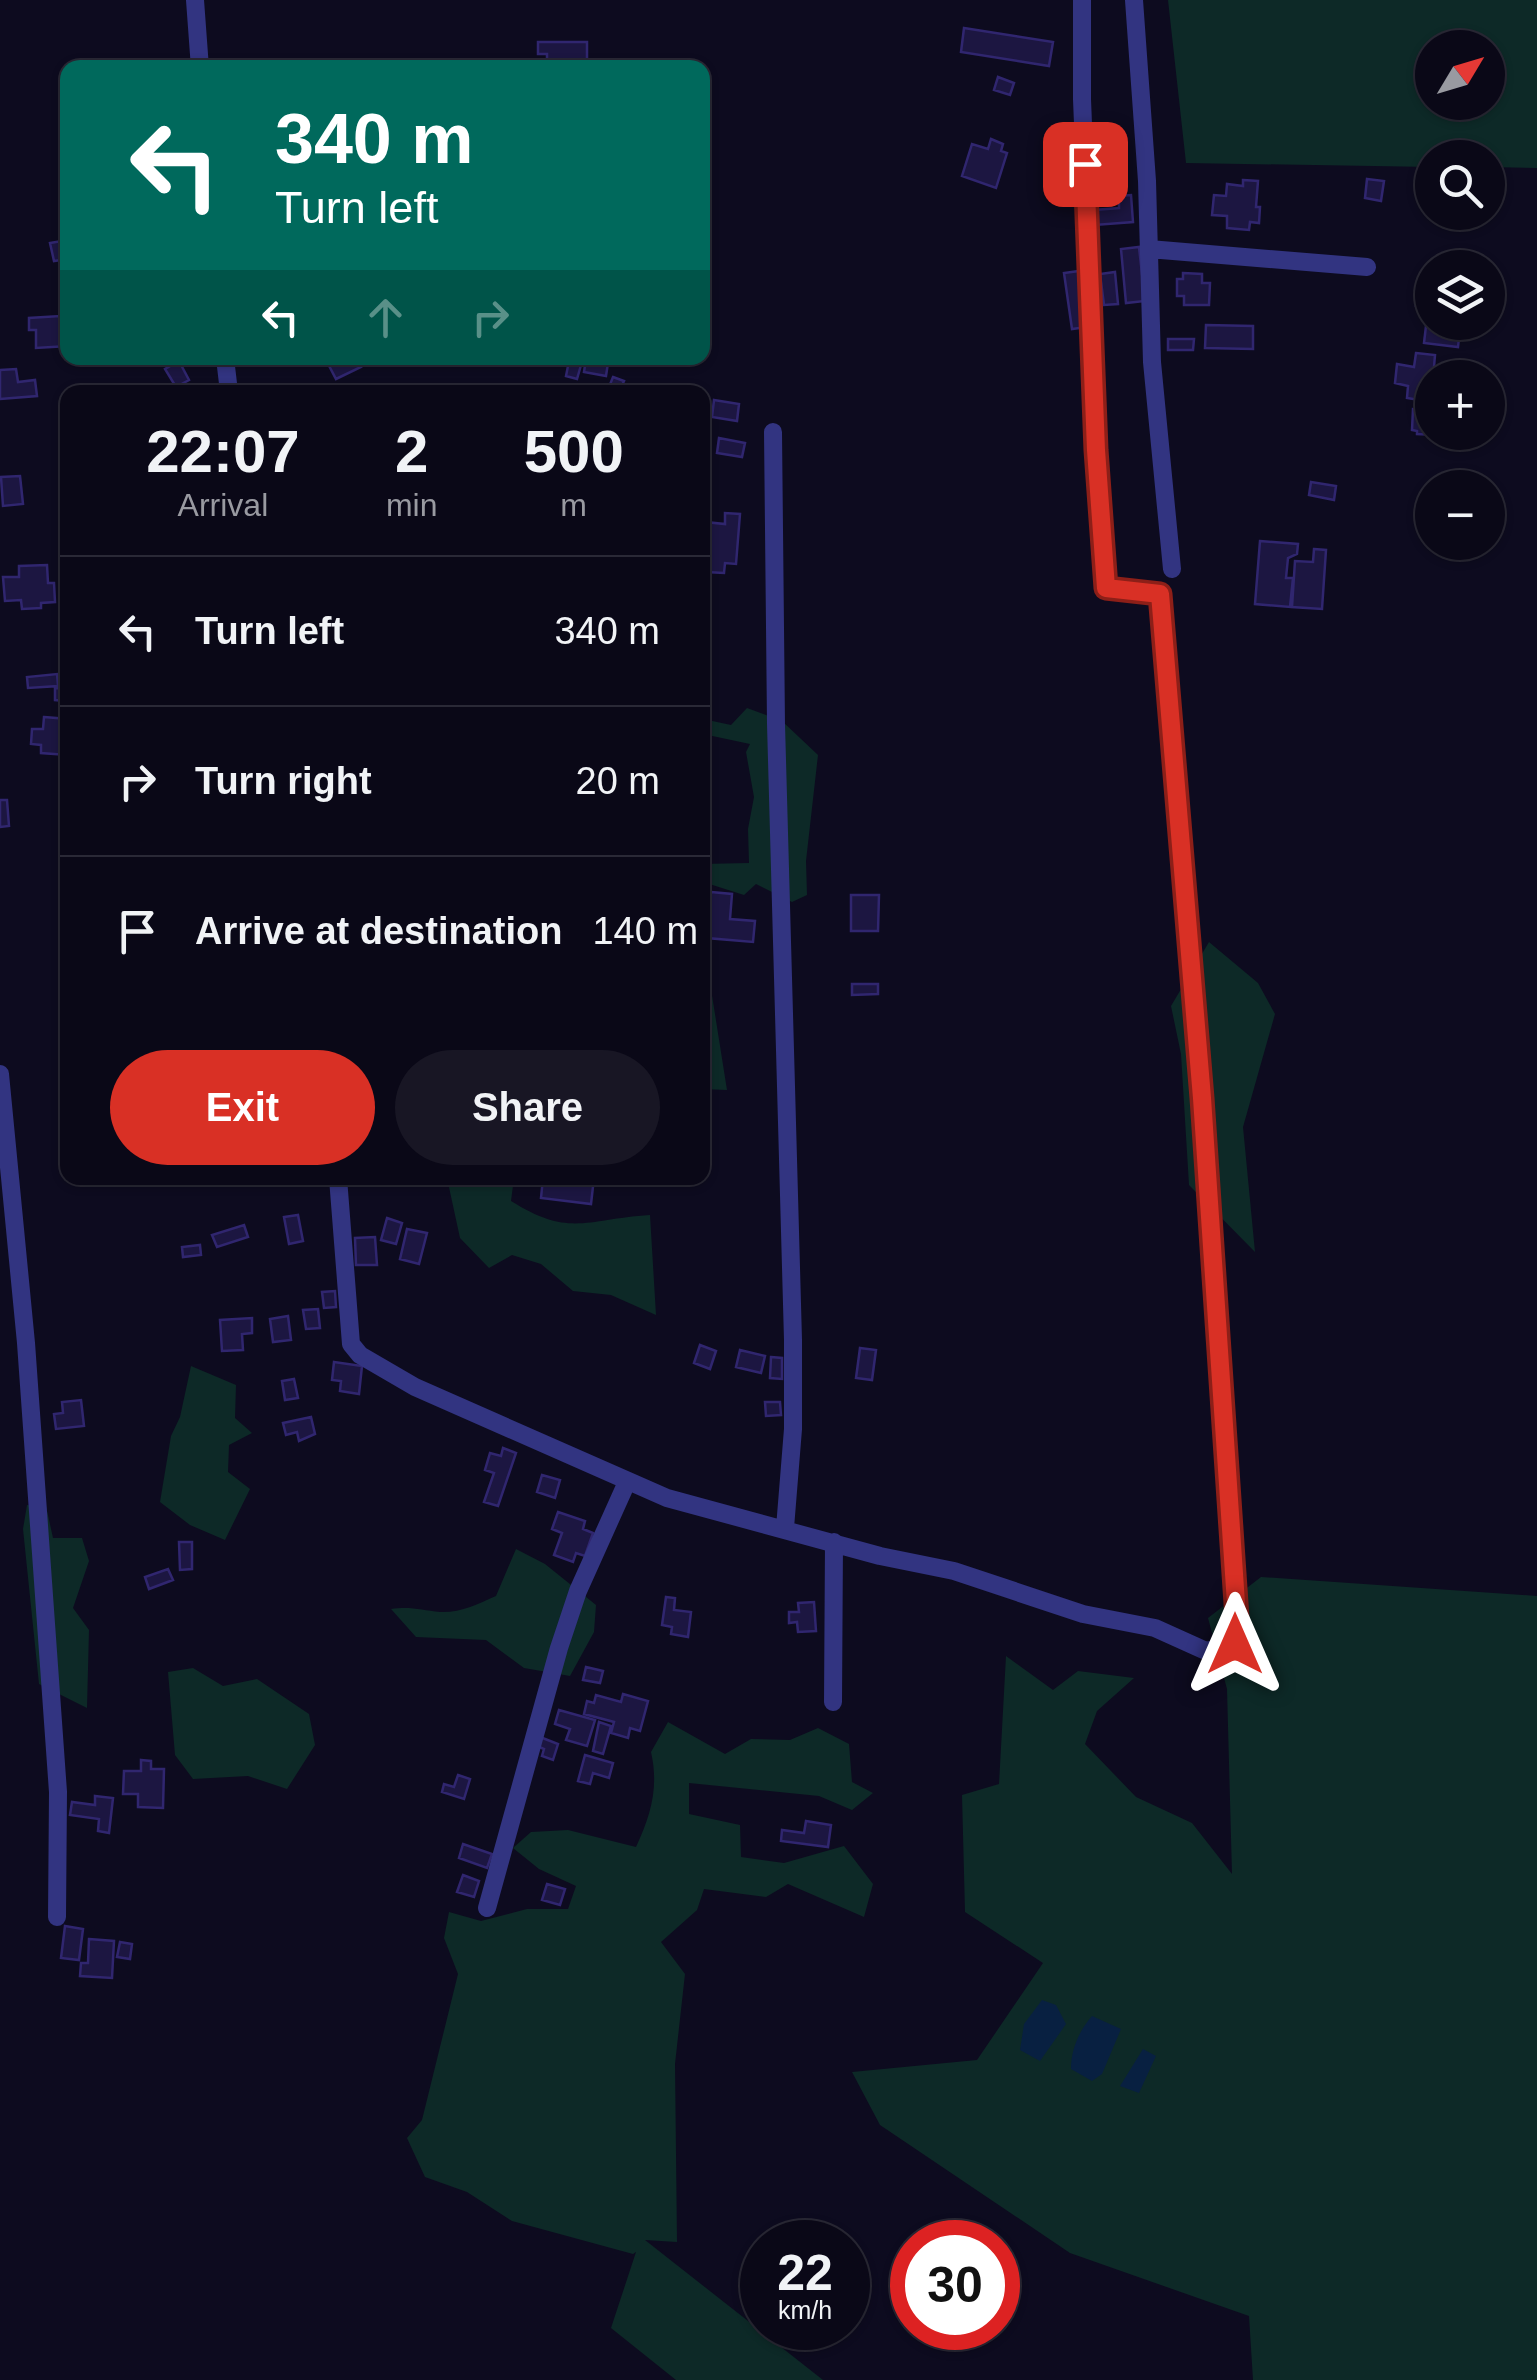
<!DOCTYPE html>
<meta charset="utf-8">
<style>
:root{--surface:#0a0817;--page:#181624;--text:#f1f3f6;--muted:#999aa1;--line:#2a2936;--accent:#d93025}
body{margin:0;font-family:Arial,sans-serif;background:var(--page);color:var(--text);height:100vh;display:flex;flex-direction:column;font-size:38px;white-space:nowrap}
*{box-sizing:border-box;margin:0}
p{font-size:32px;color:var(--muted)}
.icon{flex:none;width:55px;height:55px;fill:none;stroke:currentColor;stroke-width:2;stroke-linecap:round;stroke-linejoin:round}
.map{position:relative;flex:1;overflow:hidden}
.panel{position:absolute;left:60px;top:385px;width:650px;height:800px;display:flex;flex-direction:column;background:var(--surface);border-radius:20px;box-shadow:0 2px 8px #0004,0 0 0 2px var(--line)}
.panel>*{flex:none}
.banner{position:absolute;left:60px;top:60px;width:650px;height:305px;border-radius:20px;box-shadow:0 2px 8px #0004,0 0 0 2px var(--line);background:#00695c;color:#fff;overflow:hidden}
.needle{width:65px;rotate:52deg}
.controls{position:absolute;left:1415px;top:30px;display:grid;gap:20px}
.controls a{display:grid;place-items:center;width:90px;height:90px;border-radius:50%;background:var(--surface);box-shadow:0 2px 8px #0004,0 0 0 2px var(--line);font-size:50px}
.speed{position:absolute;left:740px;top:2220px;display:flex;gap:20px;font-size:50px;font-weight:700;text-align:center}
.speed>*{display:grid;place-content:center;width:130px;height:130px;border-radius:50%;background:var(--surface);box-shadow:0 2px 8px #0004,0 0 0 2px var(--line);line-height:1}
.speed small{font-size:25px;font-weight:400}
.speed .limit{border:15px solid #d22;background:#fff;color:#111}
.pin{position:absolute;display:grid;place-items:center;width:85px;height:85px;color:#fff;margin:-42px;border-radius:20px;box-shadow:0 5px 15px #0006}
.me{position:absolute;width:110px;margin:-55px;rotate:0deg;stroke-linejoin:round;filter:drop-shadow(0 0 8px #0008)}
.turn{display:flex;align-items:center;gap:35px;height:210px;padding:0 50px;font-size:45px}
.turn .icon{width:130px;height:130px;stroke-width:2.5}
.turn b{display:block;font-size:70px;line-height:85px}
.lanes{display:flex;align-items:center;height:95px;padding:0 50px;background:#0003;justify-content:center;gap:50px;direction:ltr}
.lanes .off{opacity:.35}
.eta{display:flex;justify-content:space-evenly;align-items:center;height:170px;text-align:center}
.eta b{font-size:60px;font-weight:800;line-height:70px}
.action{display:flex;gap:20px;margin-top:auto;padding:20px 50px}
.action a{flex:1;height:115px;border-radius:60px;background:var(--accent);color:#fff;font-size:40px;font-weight:800;line-height:115px;text-align:center}
.action a+a{background:var(--page);color:var(--text)}
ul{padding:0;list-style:none}
li{display:flex;align-items:center;gap:30px;height:150px;padding:0 50px;border-top:2px solid var(--line)}
li div{flex:1}
li b{display:block;font-size:38px}
li em{font-style:normal}
.map>svg:first-child{display:block}
.green{fill:#0d2927;fill-rule:evenodd}
.water{fill:#082041}
.building{fill:#1c1641;stroke:#30266f;stroke-width:2.5}
.lines{fill:none;stroke-linecap:round;stroke-linejoin:round}
.minor{stroke:#323481;stroke-width:18}
.route-casing{stroke:#8d1f18;stroke-width:25}
.route{stroke:#d93025;stroke-width:18}
</style>
<div class="map">
<svg width="1537" height="2380" viewBox="0 0 1537 2380">
<rect width="100%" height="100%" fill="#0d0b1f"/>
<!-- green -->
<path class="green" d="M 1168,0 L 1537,0 L 1537,168 L 1488,167 L 1488,158 L 1432,158 L 1432,167 L 1186,163 ZM 1432,48 L 1488,48 L 1488,102 L 1432,102 Z
M 747,708 L 782,721 L 818,755 L 806,861 L 807,895 L 792,902 L 756,884 L 744,895 L 703,882 L 702,864 L 749,863 L 748,829 L 754,797 L 746,752 L 750,744 L 703,734 L 703,719 L 731,725 Z
M 1209,942 L 1258,983 L 1275,1014 L 1243,1127 L 1255,1252 L 1189,1185 L 1181,1054 L 1171,1006 Z
M 703,986 L 711,989 L 727,1090 L 703,1089 Z
M 447,1178 L 514,1178 L 511,1201 C 570,1238 586,1219 650,1215 L 656,1315 L 611,1295 L 573,1291 L 541,1264 L 512,1255 L 489,1268 L 460,1238 Z
M 191,1366 L 236,1385 L 235,1418 L 252,1433 L 229,1445 L 228,1472 L 250,1489 L 225,1540 L 190,1525 L 160,1502 L 171,1436 L 180,1417 Z
M 27,1505 L 46,1506 L 53,1538 L 82,1538 L 89,1561 L 73,1608 L 89,1630 L 87,1708 L 39,1684 L 23,1529 Z
M 516,1549 L 545,1564 L 596,1605 L 594,1632 L 570,1676 L 524,1668 L 486,1640 L 416,1637 L 391,1609 C 410,1606 422,1610 440,1612 C 460,1613 478,1604 496,1596 Z
M 1261,1577 L 1537,1596 L 1537,2380 L 1253,2380 L 1249,2316 L 1070,2253 L 880,2125 L 852,2072 L 977,2060 L 1043,1963 L 965,1912 L 962,1795 L 999,1784 L 1006,1656 L 1053,1690 L 1078,1671 L 1134,1678 L 1097,1711 L 1085,1744 L 1136,1797 L 1192,1823 L 1232,1874 L 1227,1689 L 1208,1618 Z
M 193,1668 L 223,1686 L 257,1679 L 309,1714 L 315,1745 L 287,1789 L 248,1776 L 193,1779 L 175,1755 L 168,1672 Z
M 668,1722 L 725,1754 L 751,1739 L 790,1740 L 818,1728 L 849,1744 L 852,1782 L 873,1793 L 852,1810 L 819,1796 L 689,1783 L 689,1814 L 740,1825 L 741,1857 L 784,1863 L 844,1846 L 873,1884 L 864,1917 L 788,1884 L 766,1897 L 704,1889 L 697,1910 L 661,1942 L 685,1974 L 675,2064 L 677,2242 L 645,2240 L 823,2380 L 676,2380 L 611,2328 L 636,2252 L 633,2254 L 512,2221 L 467,2192 L 425,2177 L 407,2138 L 422,2120 L 458,1974 L 444,1938 L 449,1912 L 481,1921 L 527,1909 L 568,1909 L 576,1886 L 539,1869 L 513,1848 L 531,1832 L 568,1830 L 636,1847 C 651,1815 659,1787 651,1752 Z"/>
<!-- water -->
<path class="water" d="M 1042,2000 L 1056,2005 L 1066,2024 L 1040,2061 L 1020,2050 L 1024,2024 Z
M 1092,2016 L 1121,2029 L 1102,2074 L 1092,2081 L 1071,2069 C 1071,2049 1079,2031 1092,2016 Z
M 1143,2049 L 1156,2056 L 1139,2093 L 1120,2086 Z"/>
<!-- building -->
<path class="building" d="M 964,28 L 1053,42 L 1049,66 L 961,52 Z
M 538,42 L 587,42 L 587,68 L 543,68 L 547,66 L 547,54 L 538,54 Z
M 998,77 L 1014,83 L 1010,95 L 994,90 Z
M 991,139 L 1003,144 L 1001,151 L 1007,153 L 996,188 L 962,176 L 972,144 L 988,149 Z
M 1367,179 L 1384,181 L 1381,201 L 1365,198 Z
M 1243,180 L 1258,181 L 1256,207 L 1260,207 L 1259,223 L 1250,222 L 1249,230 L 1227,228 L 1227,216 L 1212,215 L 1214,195 L 1226,196 L 1227,184 L 1243,186 Z
M 1131,195 L 1133,222 L 1095,225 L 1094,210 L 1119,208 L 1119,196 Z
M 68,240 L 68,259 L 54,261 L 50,243 Z
M 1139,247 L 1145,301 L 1126,303 L 1121,249 Z
M 1079,271 L 1087,327 L 1072,329 L 1064,273 Z
M 1115,272 L 1118,304 L 1104,305 L 1100,274 Z
M 1183,273 L 1202,274 L 1202,283 L 1210,283 L 1209,305 L 1184,305 L 1184,296 L 1177,296 L 1177,279 L 1183,279 Z
M 1417,291 L 1432,293 L 1432,308 L 1416,306 Z
M 60,316 L 60,323 L 68,322 L 68,346 L 36,348 L 36,330 L 29,330 L 29,318 Z
M 1445,322 L 1456,322 L 1456,328 L 1460,329 L 1458,347 L 1424,343 L 1426,326 L 1444,328 Z
M 1206,325 L 1253,326 L 1253,349 L 1205,348 Z
M 1168,339 L 1194,339 L 1193,350 L 1168,350 Z
M 1416,353 L 1435,355 L 1434,367 L 1452,369 L 1451,378 L 1432,378 L 1432,402 L 1407,398 L 1408,386 L 1395,383 L 1397,364 L 1414,367 Z
M 325,358 L 356,358 L 361,367 L 336,379 Z
M 545,358 L 583,358 L 577,379 L 566,376 L 568,366 Z
M 586,359 L 608,363 L 606,376 L 584,372 Z
M 179,361 L 189,380 L 176,387 L 165,369 Z
M 16,369 L 18,382 L 35,380 L 37,396 L 0,399 L 0,370 Z
M 613,377 L 624,381 L 619,392 L 607,392 Z
M 714,400 L 739,404 L 737,421 L 712,417 Z
M 1432,407 L 1432,432 L 1457,432 L 1457,436 L 1417,434 L 1417,431 L 1412,430 L 1413,409 L 1432,410 Z
M 719,438 L 745,443 L 742,457 L 717,453 Z
M 20,476 L 23,504 L 3,506 L 1,477 Z
M 1311,482 L 1336,486 L 1334,500 L 1309,495 Z
M 702,512 L 706,513 L 706,522 L 725,524 L 725,513 L 740,514 L 736,564 L 725,563 L 724,573 L 706,572 L 707,559 L 702,559 Z
M 1260,541 L 1298,544 L 1297,554 L 1288,558 L 1286,578 L 1293,578 L 1290,607 L 1255,604 Z
M 1314,549 L 1326,550 L 1322,609 L 1292,607 L 1295,561 L 1313,562 Z
M 47,565 L 48,583 L 54,583 L 55,602 L 41,603 L 41,608 L 22,609 L 21,600 L 5,601 L 3,577 L 19,577 L 19,566 Z
M 66,671 L 68,671 L 68,707 L 65,707 L 65,701 L 55,700 L 55,688 L 65,689 Z
M 57,674 L 58,686 L 28,688 L 27,677 Z
M 44,717 L 68,719 L 67,755 L 41,753 L 41,745 L 31,744 L 32,729 L 43,729 Z
M 0,800 L 7,800 L 9,826 L 0,827 Z
M 711,892 L 732,894 L 730,919 L 755,921 L 753,942 L 707,938 Z
M 851,895 L 879,895 L 878,931 L 851,931 Z
M 852,984 L 878,984 L 878,994 L 852,995 Z
M 543,1178 L 594,1178 L 591,1204 L 541,1198 Z
M 298,1215 L 303,1241 L 289,1244 L 284,1217 Z
M 387,1218 L 402,1223 L 396,1244 L 381,1240 Z
M 244,1225 L 248,1237 L 217,1247 L 212,1235 Z
M 407,1229 L 427,1233 L 419,1264 L 400,1259 Z
M 375,1237 L 377,1265 L 356,1265 L 355,1238 Z
M 200,1245 L 201,1255 L 183,1257 L 182,1247 Z
M 335,1291 L 336,1307 L 324,1308 L 322,1292 Z
M 318,1309 L 320,1328 L 306,1329 L 303,1310 Z
M 288,1316 L 291,1340 L 273,1342 L 270,1319 Z
M 252,1318 L 252,1333 L 242,1334 L 243,1350 L 222,1351 L 220,1320 Z
M 700,1345 L 716,1351 L 710,1369 L 694,1363 Z
M 860,1348 L 876,1350 L 872,1380 L 856,1378 Z
M 740,1350 L 765,1356 L 761,1373 L 736,1367 Z
M 771,1357 L 782,1358 L 782,1379 L 770,1378 Z
M 334,1362 L 362,1366 L 359,1394 L 340,1391 L 341,1381 L 332,1380 Z
M 294,1379 L 298,1398 L 285,1400 L 282,1381 Z
M 81,1400 L 84,1426 L 56,1429 L 54,1414 L 63,1413 L 62,1402 Z
M 765,1402 L 780,1402 L 781,1415 L 766,1416 Z
M 311,1417 L 315,1434 L 299,1441 L 297,1432 L 286,1435 L 283,1423 Z
M 503,1448 L 516,1453 L 498,1506 L 484,1502 L 494,1473 L 485,1470 L 490,1453 L 501,1456 Z
M 542,1475 L 560,1480 L 555,1498 L 537,1492 Z
M 558,1512 L 585,1521 L 583,1529 L 593,1533 L 585,1556 L 576,1553 L 573,1562 L 554,1555 L 562,1533 L 552,1529 Z
M 179,1542 L 192,1542 L 192,1569 L 180,1570 Z
M 168,1569 L 173,1580 L 149,1589 L 145,1577 Z
M 666,1597 L 675,1598 L 674,1610 L 691,1612 L 688,1637 L 671,1634 L 672,1627 L 662,1625 Z
M 814,1602 L 816,1631 L 798,1632 L 797,1622 L 789,1623 L 789,1612 L 799,1612 L 798,1603 Z
M 586,1667 L 603,1671 L 600,1683 L 583,1680 Z
M 623,1694 L 648,1701 L 640,1731 L 630,1728 L 628,1738 L 611,1733 L 614,1722 L 584,1714 L 587,1701 L 594,1703 L 596,1695 L 621,1702 Z
M 559,1710 L 595,1720 L 587,1746 L 566,1740 L 570,1729 L 555,1724 Z
M 599,1722 L 611,1726 L 603,1754 L 593,1751 Z
M 540,1737 L 558,1744 L 553,1760 L 542,1756 L 544,1749 L 537,1746 Z
M 585,1755 L 613,1763 L 609,1778 L 593,1773 L 590,1784 L 578,1781 Z
M 141,1760 L 151,1761 L 151,1769 L 164,1769 L 163,1808 L 138,1807 L 138,1794 L 123,1794 L 124,1771 L 141,1771 Z
M 458,1775 L 470,1779 L 464,1799 L 442,1792 L 444,1784 L 454,1787 Z
M 95,1796 L 113,1798 L 109,1833 L 98,1831 L 99,1819 L 70,1815 L 72,1802 L 95,1805 Z
M 806,1821 L 831,1825 L 828,1847 L 781,1841 L 782,1830 L 804,1833 Z
M 463,1844 L 492,1854 L 487,1868 L 459,1858 Z
M 463,1875 L 479,1881 L 474,1897 L 457,1892 Z
M 547,1884 L 565,1889 L 560,1905 L 542,1900 Z
M 65,1926 L 83,1929 L 79,1960 L 61,1958 Z
M 89,1939 L 114,1941 L 112,1978 L 80,1976 L 81,1963 L 88,1963 Z
M 120,1942 L 132,1944 L 130,1959 L 117,1957 Z"/>
<g class="lines">
<!-- minor -->
<path class="minor" d="M 195,0 L 200,68
M 1134,0 L 1147,181 L 1152,362 L 1172,569
M 1149,249 L 1367,267
M 225,358 L 229,392
M 773,432 L 776,724 L 793,1340 L 793,1429 L 785,1528
M 0,1074 L 26,1343 L 58,1792 L 57,1917
M 338,1178 L 351,1344 L 360,1355 L 415,1387 L 667,1498 L 880,1556 L 954,1571 L 1083,1614 L 1155,1628 L 1206,1651 L 1235,1644 L 1237,1633 L 1202,1098 L 1160,593 L 1106,588 L 1096,450 L 1082,99 L 1082,0
M 833,1702 L 834,1542
M 487,1908 L 559,1648 L 578,1591 L 627,1482"/>
</g>
<g class="lines">
<defs>
<path id="route" d="M 1085,164 L 1096,450 L 1106,588 L 1160,594 L 1202,1098 L 1238,1633 L 1235,1644"/>
</defs>
<!-- route casing -->
<use href="#route" class="route-casing"/>
<!-- route -->
<use href="#route" class="route"/>
</g>
</svg>
<div class="controls">
<a><svg class="needle" viewBox="-14 -14 28 28"><path d="M0-13l5 13h-10z" fill="#e53935"/><path d="M0 13l5-13h-10z" fill="#999aa1"/></svg></a>
<a><svg class="icon" aria-label="search" viewBox="0 0 24 24"><circle cx="10" cy="10" r="6"/><path d="M15 15l6 6"/></svg></a>
<a><svg class="icon" aria-label="layers" viewBox="0 0 24 24"><path d="M12 4l9 5-9 5-9-5zM3 14l9 5 9-5"/></svg></a>
<a>+</a>
<a>−</a>
</div>
<div class="speed"><div>22<small>km/h</small></div><div class="limit">30</div></div>
<div class="pin" style="left:1085px;top:164px;background:#d93025"><svg class="icon" aria-label="arrive" viewBox="0 0 24 24"><path d="M6 21V4h12l-3 4 3 4H6"/></svg></div>
<svg class="me" style="left:1235px;top:1644px" viewBox="-20 -20 40 40"><path d="M0-17L14 15 0 8-14 15z" fill="#d93025" stroke="#fff" stroke-width="4"/></svg>
<div class="banner">
<div class="turn"><svg class="icon" aria-label="left" viewBox="0 0 24 24"><path d="M17 20v-9H6M10 6l-5 5 5 5"/></svg><div><b>340 m</b>Turn left</div></div>
<div class="lanes"><svg class="icon" aria-label="left" viewBox="0 0 24 24"><path d="M17 20v-9H6M10 6l-5 5 5 5"/></svg><svg class="icon off" aria-label="ahead" viewBox="0 0 24 24"><path d="M12 20V5M6 11l6-6 6 6"/></svg><svg class="icon off" aria-label="right" viewBox="0 0 24 24"><path d="M7 20v-9h11M14 6l5 5-5 5"/></svg></div>
</div>
<section class="panel">
<div class="eta">
<div><b>22:07</b><p>Arrival</p></div>
<div><b>2</b><p>min</p></div>
<div><b>500</b><p>m</p></div>
</div>
<ul>
<li><svg class="icon" aria-label="left" viewBox="0 0 24 24"><path d="M17 20v-9H6M10 6l-5 5 5 5"/></svg><div><b>Turn left</b></div><em>340 m</em></li>
<li><svg class="icon" aria-label="right" viewBox="0 0 24 24"><path d="M7 20v-9h11M14 6l5 5-5 5"/></svg><div><b>Turn right</b></div><em>20 m</em></li>
<li><svg class="icon" aria-label="arrive" viewBox="0 0 24 24"><path d="M6 21V4h12l-3 4 3 4H6"/></svg><div><b>Arrive at destination</b></div><em>140 m</em></li>
</ul>
<div class="action"><a>Exit</a><a>Share</a></div>
</section>
</div>
